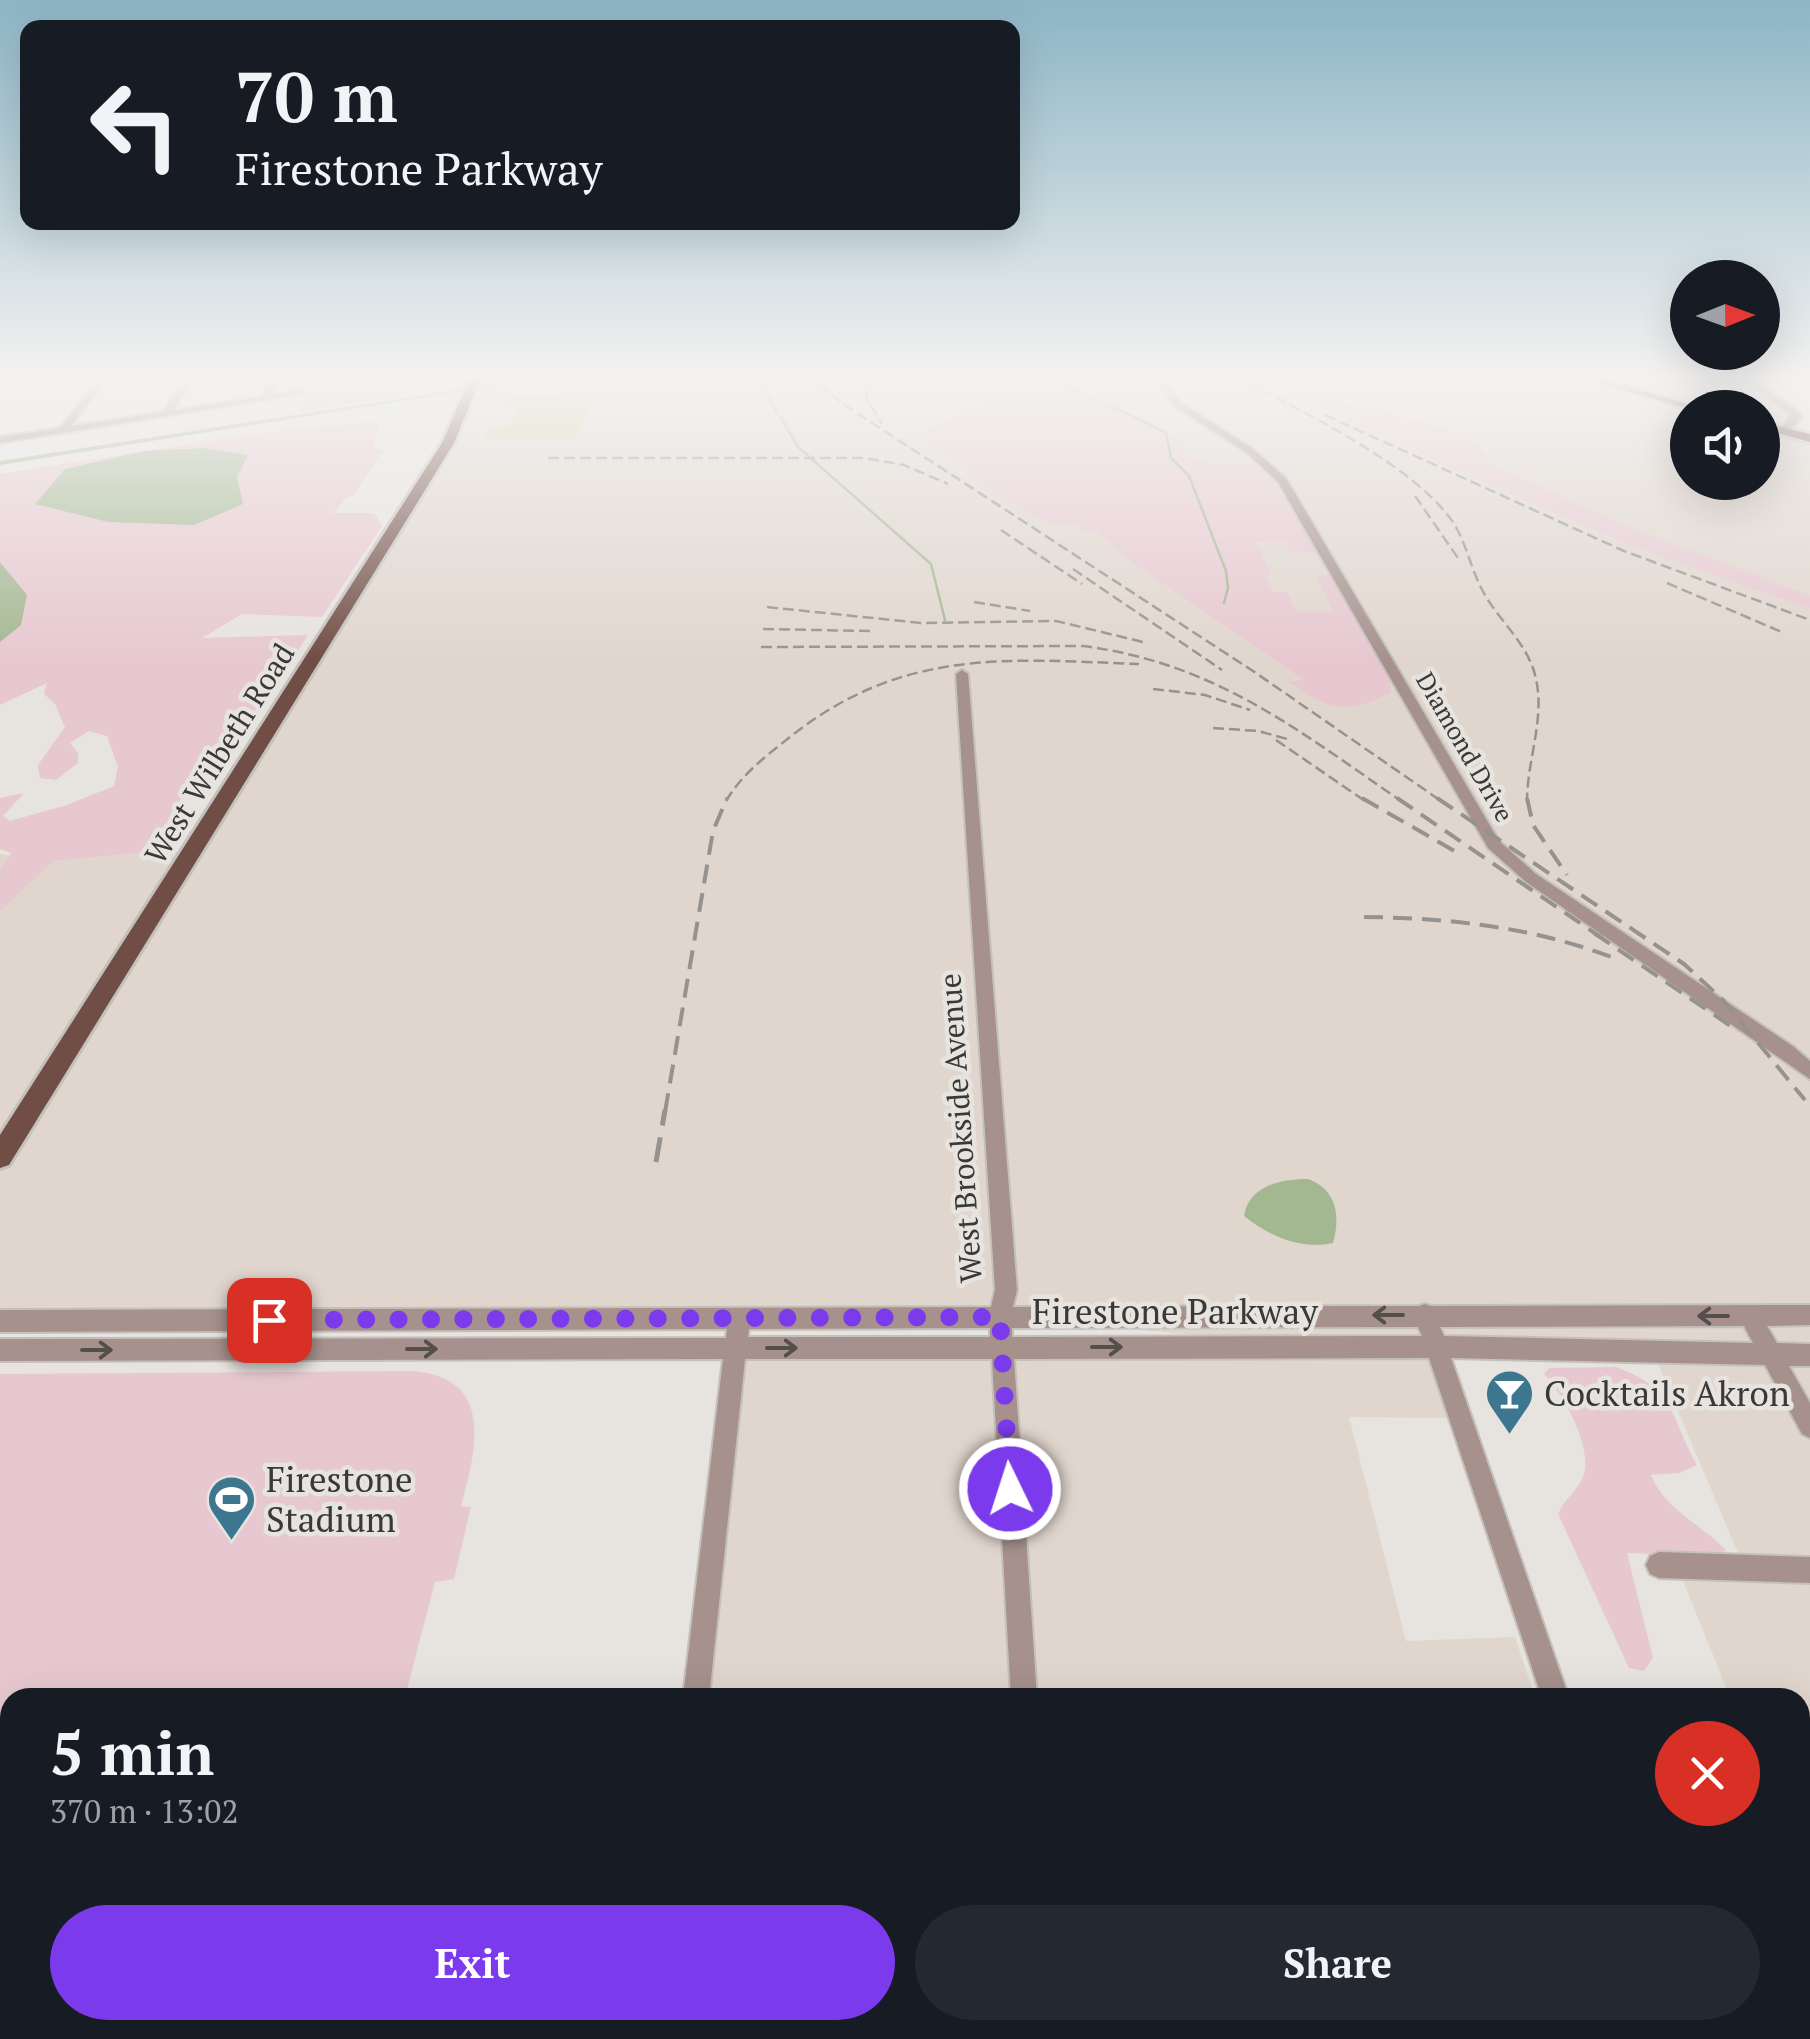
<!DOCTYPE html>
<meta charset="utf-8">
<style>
:root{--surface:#171b24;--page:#242831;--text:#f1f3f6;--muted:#9ea1a6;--accent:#7c3aed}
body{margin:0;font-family:"PT Serif",serif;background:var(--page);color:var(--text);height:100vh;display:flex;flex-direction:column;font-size:38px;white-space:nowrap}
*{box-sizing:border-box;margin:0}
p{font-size:32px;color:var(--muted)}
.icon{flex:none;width:55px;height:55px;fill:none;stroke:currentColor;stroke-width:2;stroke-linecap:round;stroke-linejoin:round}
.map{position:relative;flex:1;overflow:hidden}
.sheet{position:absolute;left:0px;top:1688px;width:1810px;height:352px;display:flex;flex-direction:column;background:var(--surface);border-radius:30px 30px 0 0;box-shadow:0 10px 40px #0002}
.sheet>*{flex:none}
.banner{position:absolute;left:20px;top:20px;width:1000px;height:210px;border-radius:20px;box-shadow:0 10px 40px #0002;background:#171b24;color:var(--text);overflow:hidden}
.needle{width:65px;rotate:89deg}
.controls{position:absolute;left:1670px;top:260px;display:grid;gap:20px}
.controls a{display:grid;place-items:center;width:110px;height:110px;border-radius:50%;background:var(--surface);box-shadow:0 10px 40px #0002;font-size:50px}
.pin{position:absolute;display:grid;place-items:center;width:85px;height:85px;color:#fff;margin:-42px;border-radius:20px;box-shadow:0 5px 15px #0006}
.me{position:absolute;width:110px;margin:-55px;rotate:356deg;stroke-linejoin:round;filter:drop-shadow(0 0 8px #0008)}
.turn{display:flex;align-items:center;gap:35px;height:210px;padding:0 50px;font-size:45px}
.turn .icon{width:130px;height:130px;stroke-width:2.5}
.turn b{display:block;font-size:70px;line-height:85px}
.round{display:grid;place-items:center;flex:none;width:105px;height:105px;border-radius:52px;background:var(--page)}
.head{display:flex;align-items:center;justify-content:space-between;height:170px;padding:0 50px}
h1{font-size:60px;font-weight:700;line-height:75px}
.action{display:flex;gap:20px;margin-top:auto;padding:20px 50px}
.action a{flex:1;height:115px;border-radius:60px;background:var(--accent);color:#fff;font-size:40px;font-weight:700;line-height:115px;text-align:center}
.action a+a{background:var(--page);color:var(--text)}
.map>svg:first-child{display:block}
.built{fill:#e0d6cd}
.green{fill:#e7c8d0}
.water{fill:#a3b791}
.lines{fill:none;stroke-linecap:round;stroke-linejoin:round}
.stream{stroke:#a3b791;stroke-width:2.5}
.canal{fill:#a3b791;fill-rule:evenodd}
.building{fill:#d6cda2}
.minor-casing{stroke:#c4c1bd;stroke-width:4}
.major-casing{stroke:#c4c1bd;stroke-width:6}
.minor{fill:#a6918c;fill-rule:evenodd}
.major{fill:#704d45;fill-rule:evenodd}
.rail-far2{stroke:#95928f;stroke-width:2.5;stroke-dasharray:11 5;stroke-linecap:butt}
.rail-far1{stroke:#95928f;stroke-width:4;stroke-dasharray:19 10;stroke-linecap:butt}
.rail{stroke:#95928f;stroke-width:5;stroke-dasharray:25 12;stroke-linecap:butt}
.oneway{stroke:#554f4c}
.route{stroke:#7c3aed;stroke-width:18;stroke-dasharray:0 32.4}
.labels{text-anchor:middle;stroke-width:9;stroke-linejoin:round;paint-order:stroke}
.far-street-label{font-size:25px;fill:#3a3937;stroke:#e7e3df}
.street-label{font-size:30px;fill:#3a3937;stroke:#e7e3df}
.near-street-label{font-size:35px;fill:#3a3937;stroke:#e7e3df}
.near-poi-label{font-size:35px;fill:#3a3937;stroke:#e7e3df;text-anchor:start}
</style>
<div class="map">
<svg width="1810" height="2039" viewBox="0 0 1810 2039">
<rect width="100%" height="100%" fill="#e7e3df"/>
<!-- built -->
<path class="built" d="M 477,375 L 1568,375 L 1688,408 L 1688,482 L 1762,482 L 1763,428 L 1810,441 L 1810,1949 L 1800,1951 L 1800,1698 L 1730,1697 L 1677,1566 L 1744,1567 L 1653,1352 L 1437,1347 L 1461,1418 L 1349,1417 L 1406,1641 L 1515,1637 L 1535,1697 L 696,1697 L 734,1348 L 1318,1346 L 1000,1317 L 0,1321 L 0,854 L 53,861 L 125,852 L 192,852 L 446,446 Z
M 1580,375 L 1739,375 L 1793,414 L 1790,421 L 1763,414 L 1762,408 L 1703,407 Z
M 100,2030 L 643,2030 L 643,2039 L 27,2039 Z
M 1410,2030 L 1708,2030 L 1711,2039 L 1412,2039 Z"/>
<!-- green -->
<path class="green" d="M 315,375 L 466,375 L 463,386 L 299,411 Z
M 1012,375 L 1063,375 L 1122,402 L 1124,410 L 1174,438 L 1190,458 L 1219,465 L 1261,463 L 1319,552 L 1291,552 L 1285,541 L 1256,542 L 1271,575 L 1266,576 L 1273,592 L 1287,592 L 1296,611 L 1333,611 L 1316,575 L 1333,575 L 1389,676 L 1391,693 C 1345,715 1331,710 1288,682 L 1304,680 L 1136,565 L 1097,532 L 1082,530 L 1080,526 L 1048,523 L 1019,509 L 922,437 L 922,432 L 978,405 Z
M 1251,375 L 1276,375 L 1346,404 L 1383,411 L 1469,437 L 1486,455 L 1479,459 L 1629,527 L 1810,596 L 1810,609 L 1627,544 L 1460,472 Z
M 373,422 L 379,425 L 374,448 L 383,450 L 353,496 L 346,498 L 333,513 L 374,513 L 382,526 L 322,617 L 242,614 L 202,638 L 308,635 L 228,761 C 201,787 183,784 167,824 L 177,836 L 163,850 L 53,861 L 0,911 L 0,871 L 11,853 L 0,849 L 0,798 L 24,793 L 3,816 L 10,821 L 67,805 L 114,786 L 118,767 L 107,736 L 89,731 L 70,743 L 78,753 L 78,763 L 56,780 L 40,778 L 38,765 L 65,727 L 55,704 L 44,694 L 47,683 L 0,705 L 0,474 L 259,433 Z
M 1616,1367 C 1676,1389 1669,1414 1697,1465 L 1679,1473 L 1651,1475 C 1665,1509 1699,1523 1726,1550 L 1715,1557 L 1627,1553 L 1653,1658 L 1644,1671 L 1629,1668 L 1558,1514 C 1564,1499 1579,1490 1584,1474 C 1592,1446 1563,1393 1544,1374 L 1549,1368 Z
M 412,1371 C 496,1377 476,1451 461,1506 L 471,1507 L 454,1579 L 435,1582 L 405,1697 L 10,1698 L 10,1756 L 0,1756 L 0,1374 Z"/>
<!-- water -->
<path class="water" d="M 205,448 L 248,455 L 237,477 L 243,504 L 194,525 L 108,522 L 35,504 L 65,469 L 145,451 Z
M 0,562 L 27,595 L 21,625 L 0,642 Z
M 1308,1179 C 1336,1189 1341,1215 1333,1243 C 1301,1250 1269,1236 1244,1216 C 1249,1185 1282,1179 1308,1179 Z"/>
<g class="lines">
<!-- stream -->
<path class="stream" d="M 756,375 L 778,414
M 1053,375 C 1088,400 1129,412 1166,433 L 1171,458 L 1189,476 L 1226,571 L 1228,588 L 1224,603
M 781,418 L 798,447 L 931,564 L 945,620"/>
<!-- canal -->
<path class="canal" d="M 552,375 L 569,375 L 0,465 L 0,461 Z"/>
</g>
<!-- building -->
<path class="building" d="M 576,392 L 574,397 L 595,400 L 573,439 L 484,439 L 491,427 L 509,427 L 521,407 L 503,407 L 509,397 L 556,397 L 558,393 Z"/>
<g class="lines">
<defs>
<path id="minor" d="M 45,375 L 88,375 L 0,384 L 0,378 Z
M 101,375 L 110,375 L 71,426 L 163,412 L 188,375 L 196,375 L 174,410 L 261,397 L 273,375 L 281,375 L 271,395 L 303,390 L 307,393 L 0,443 L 0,437 L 60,428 Z
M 1153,375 L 1161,375 L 1180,402 L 1253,449 L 1286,478 L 1499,841 L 1536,874 L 1794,1047 L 1810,1061 L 1810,1079 L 1526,882 L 1488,848 L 1278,482 L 1247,453 L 1174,406 Z
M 1738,375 L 1748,375 L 1798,411 L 1802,417 L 1788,433 L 1780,431 L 1791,415 Z
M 962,670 L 968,674 L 1017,1290 L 1013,1307 L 1419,1306 L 1425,1304 L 1431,1306 L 1810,1305 L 1810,1325 L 1767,1326 L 1777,1343 L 1810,1344 L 1810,1366 L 1789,1366 L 1810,1403 L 1810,1438 L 1802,1434 L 1765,1365 L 1451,1358 L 1569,1698 L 1542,1698 L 1429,1358 L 1014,1359 L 1037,1698 L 1011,1698 L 992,1359 L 745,1359 L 709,1698 L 683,1698 L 723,1359 L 0,1361 L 0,1339 L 726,1338 L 727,1329 L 0,1332 L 0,1310 L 991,1307 L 995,1290 L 956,674 ZM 1744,1326 L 1753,1343 L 1444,1336 L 1440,1327 ZM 1418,1327 L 1422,1336 L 1012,1337 L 1012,1328 ZM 990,1328 L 990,1337 L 748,1337 L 749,1329 Z
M 1659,1552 L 1810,1557 L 1810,1583 L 1659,1578 L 1650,1574 L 1646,1565 L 1650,1556 Z
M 642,2030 L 674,2030 L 674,2039 L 642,2039 Z
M 1029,2030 L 1061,2030 L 1062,2039 L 1030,2039 Z
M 1373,2030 L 1405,2030 L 1407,2039 L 1375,2039 Z
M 1718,2030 L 1750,2030 L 1753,2039 L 1721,2039 Z"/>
<path id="major" d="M 471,375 L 482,375 L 454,443 L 9,1165 L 0,1168 L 0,1135 L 442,443 Z
M 1571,375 L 1589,375 L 1703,408 L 1688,409 Z
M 1762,422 L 1810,434 L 1810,442 L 1762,429 Z
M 1810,1777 L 1810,1813 L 1800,1815 L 1800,1779 Z
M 10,1986 L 10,2026 L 0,2027 L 0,1987 Z"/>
</defs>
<!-- minor casing -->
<use href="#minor" class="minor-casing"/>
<!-- major casing -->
<use href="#major" class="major-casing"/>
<!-- minor -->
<use href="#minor" class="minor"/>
<!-- major -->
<use href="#major" class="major"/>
<!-- rail-far2 -->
<path class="rail-far2" d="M 806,375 L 843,404 L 1253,671 L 1441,801
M 862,375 L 868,401 L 882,424
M 1233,375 C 1297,409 1406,460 1450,518 C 1467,541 1470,570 1485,595 C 1501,623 1529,645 1536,679 C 1545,719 1527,761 1527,801
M 1325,415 L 1624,551 L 1810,620
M 548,458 L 863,458 L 904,465 L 948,484
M 1415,496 L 1458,558
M 1001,530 L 1082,584
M 1073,569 L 1222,670
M 1667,583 L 1784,633
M 974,602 L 1030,611
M 767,607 L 921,623 L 1056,621 L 1143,642
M 763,629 L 871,631
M 761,647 L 1083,646 C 1214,663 1295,728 1401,801
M 1153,689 L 1205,695 L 1250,710
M 1213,728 L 1258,731 L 1291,740
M 1276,740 L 1365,801
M 726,801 C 742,774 766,756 790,737 C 902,648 1005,659 1139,664"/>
<!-- rail-far1 -->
<path class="rail-far1" d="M 1362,798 L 1458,853
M 1397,798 L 1602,938
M 1437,798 L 1684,964 L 1722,999 L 1805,1100
M 1527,798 L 1533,825 L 1567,875
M 1364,917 C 1450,918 1533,927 1614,958
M 1594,933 L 1738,1031
M 665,1112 L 713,831 L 727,798"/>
<!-- rail -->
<path class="rail" d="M 656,1162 L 665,1110"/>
</g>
<!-- one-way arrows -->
<defs><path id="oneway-shaft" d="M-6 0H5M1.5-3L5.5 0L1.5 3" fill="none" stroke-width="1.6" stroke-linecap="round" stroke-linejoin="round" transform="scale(2.5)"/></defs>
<g class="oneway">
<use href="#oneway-shaft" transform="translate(1388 1315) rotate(180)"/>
<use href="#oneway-shaft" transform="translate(1713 1316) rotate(-180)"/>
<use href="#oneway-shaft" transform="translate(1107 1347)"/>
<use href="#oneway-shaft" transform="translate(782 1348)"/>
<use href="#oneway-shaft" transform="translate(422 1349)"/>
<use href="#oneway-shaft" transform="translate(97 1350)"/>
</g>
<!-- sky -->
<linearGradient id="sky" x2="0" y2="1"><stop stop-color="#8cb5c5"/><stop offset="0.57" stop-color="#f4f2f1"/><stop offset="1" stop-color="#f4f2f1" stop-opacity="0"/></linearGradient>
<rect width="1810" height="661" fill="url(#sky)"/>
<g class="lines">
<!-- route -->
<path class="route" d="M 269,1320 L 1000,1317 L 1010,1489"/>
</g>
<!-- icons -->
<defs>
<symbol id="bar-pin" viewBox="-11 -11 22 30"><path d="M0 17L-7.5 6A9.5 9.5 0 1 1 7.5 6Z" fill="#3c778f" stroke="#e7e3df"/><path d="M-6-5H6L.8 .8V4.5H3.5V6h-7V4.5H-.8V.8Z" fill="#fff"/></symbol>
<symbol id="stadium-pin" viewBox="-11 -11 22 30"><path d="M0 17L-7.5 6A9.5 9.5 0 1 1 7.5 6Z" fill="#3c778f" stroke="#e7e3df"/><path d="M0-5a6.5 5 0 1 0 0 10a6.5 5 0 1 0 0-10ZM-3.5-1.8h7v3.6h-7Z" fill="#fff"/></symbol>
</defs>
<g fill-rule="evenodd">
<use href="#bar-pin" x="1482" y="1366" width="55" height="75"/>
<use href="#stadium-pin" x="204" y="1472" width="55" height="75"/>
</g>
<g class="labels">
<!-- far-street labels -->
<g class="far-street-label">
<text transform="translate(1465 747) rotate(60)" y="9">Diamond Drive</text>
</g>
<!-- street labels -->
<g class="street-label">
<text transform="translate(220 754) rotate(-58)" y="10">West Wilbeth Road</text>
<text transform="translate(961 1128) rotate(-94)" y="10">West Brookside Avenue</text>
</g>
<!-- near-street labels -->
<g class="near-street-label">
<text x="1175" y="1324">Firestone Parkway</text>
</g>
<!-- near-poi labels -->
<g class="near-poi-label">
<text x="1544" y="1406">Cocktails Akron</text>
<text x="266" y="1492">Firestone<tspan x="266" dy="40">Stadium</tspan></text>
</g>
</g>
</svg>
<div class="controls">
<a><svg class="needle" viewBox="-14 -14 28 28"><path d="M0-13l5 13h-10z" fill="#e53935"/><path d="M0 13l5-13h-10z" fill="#9ea1a6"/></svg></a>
<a><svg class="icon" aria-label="sound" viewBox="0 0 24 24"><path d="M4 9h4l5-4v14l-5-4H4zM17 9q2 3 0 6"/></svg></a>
</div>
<div class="pin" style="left:269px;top:1320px;background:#d93025"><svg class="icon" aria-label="arrive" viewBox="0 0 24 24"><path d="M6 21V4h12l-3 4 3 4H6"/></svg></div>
<svg class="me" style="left:1010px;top:1489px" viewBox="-20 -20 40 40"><circle r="17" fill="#7c3aed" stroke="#fff" stroke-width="3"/><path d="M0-11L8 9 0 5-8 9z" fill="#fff"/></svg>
<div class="banner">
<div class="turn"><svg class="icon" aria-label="left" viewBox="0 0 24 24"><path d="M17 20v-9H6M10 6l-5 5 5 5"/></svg><div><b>70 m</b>Firestone Parkway</div></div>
</div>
<section class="sheet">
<div class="head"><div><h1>5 min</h1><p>370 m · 13:02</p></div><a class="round" style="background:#d93025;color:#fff"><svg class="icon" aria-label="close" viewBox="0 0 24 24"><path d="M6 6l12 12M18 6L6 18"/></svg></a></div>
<div class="action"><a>Exit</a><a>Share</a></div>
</section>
</div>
